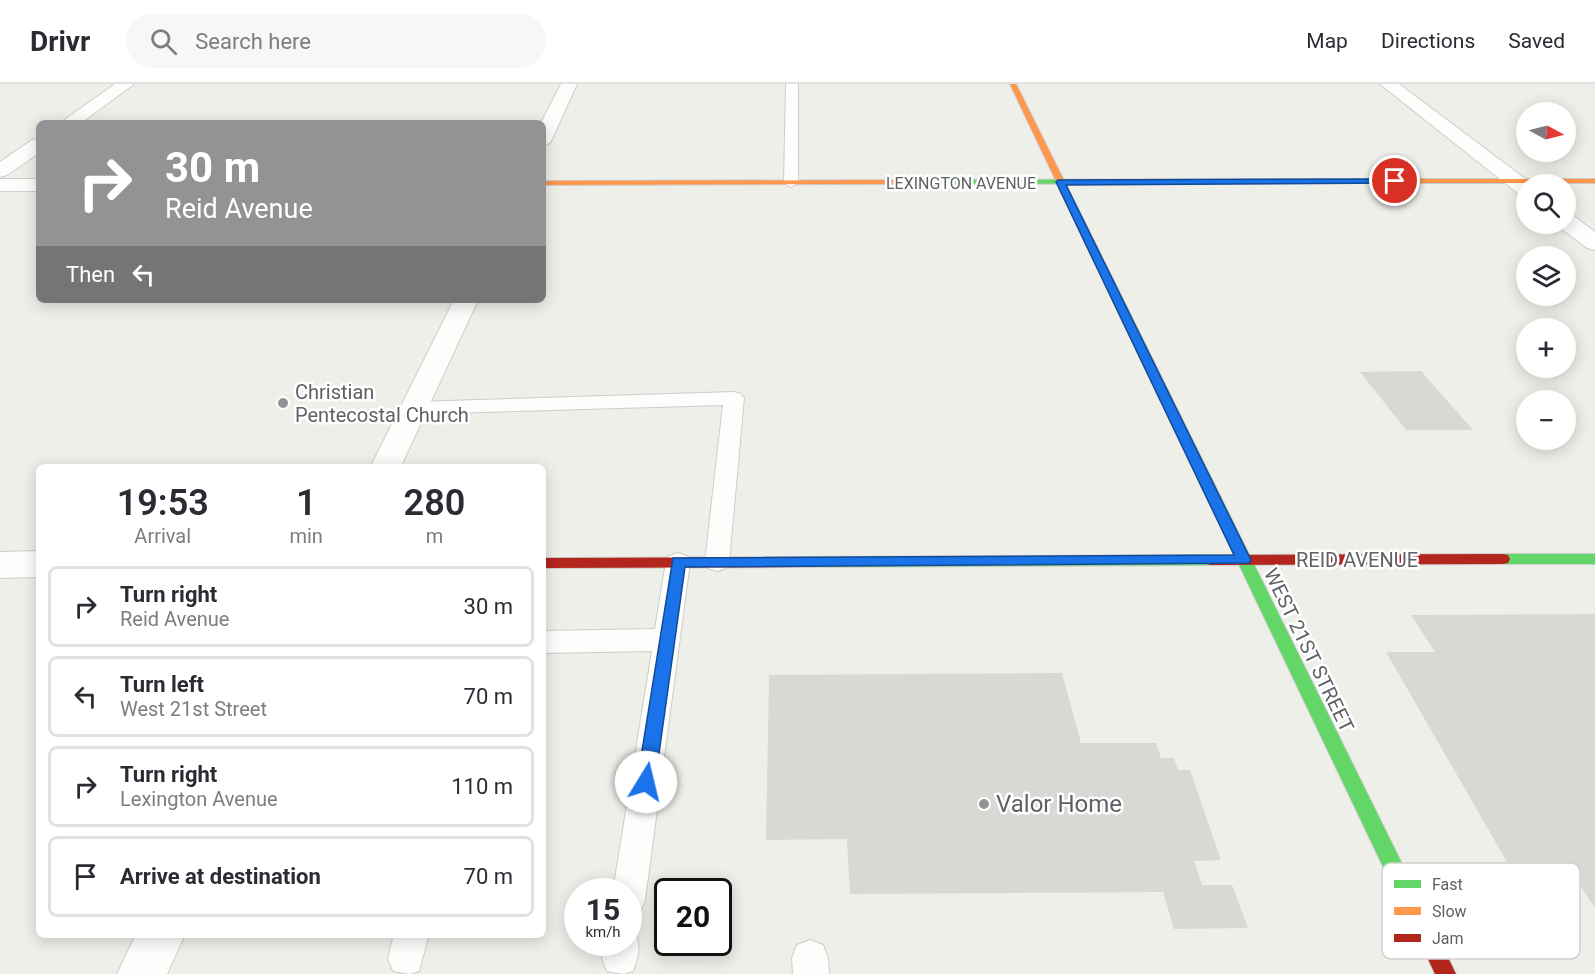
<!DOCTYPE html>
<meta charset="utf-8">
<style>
:root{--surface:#fff;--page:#f7f7f7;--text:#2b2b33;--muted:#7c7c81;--line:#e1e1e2}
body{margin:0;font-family:Roboto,sans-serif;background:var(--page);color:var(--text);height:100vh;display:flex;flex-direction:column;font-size:22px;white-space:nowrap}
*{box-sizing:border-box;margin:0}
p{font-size:20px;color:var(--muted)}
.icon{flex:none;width:33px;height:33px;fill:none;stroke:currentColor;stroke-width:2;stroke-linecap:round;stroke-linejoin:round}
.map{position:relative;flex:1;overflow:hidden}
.drawer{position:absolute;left:36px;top:380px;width:510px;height:474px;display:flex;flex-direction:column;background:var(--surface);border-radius:9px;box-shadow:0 3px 15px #0003}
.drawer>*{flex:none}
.banner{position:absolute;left:36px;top:36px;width:510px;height:183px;border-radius:9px;box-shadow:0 3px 15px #0003;background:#919395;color:#fff;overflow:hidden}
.needle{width:39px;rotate:97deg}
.fabs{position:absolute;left:1516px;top:18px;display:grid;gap:12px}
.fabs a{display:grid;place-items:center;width:60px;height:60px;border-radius:50%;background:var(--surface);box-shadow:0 3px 15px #0003;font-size:30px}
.speed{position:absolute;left:564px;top:794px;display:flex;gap:12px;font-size:30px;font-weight:700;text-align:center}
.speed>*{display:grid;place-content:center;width:78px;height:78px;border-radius:50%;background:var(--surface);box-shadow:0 3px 15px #0003;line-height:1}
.speed small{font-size:15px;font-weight:400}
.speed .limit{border:3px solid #111;border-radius:9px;background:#fff;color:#111}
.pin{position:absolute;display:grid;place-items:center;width:51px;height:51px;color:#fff;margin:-26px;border:3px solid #fff;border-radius:50%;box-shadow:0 2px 6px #0007}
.me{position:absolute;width:66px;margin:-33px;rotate:9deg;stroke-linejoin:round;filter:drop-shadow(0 0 4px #0008)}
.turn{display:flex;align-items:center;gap:21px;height:126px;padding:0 30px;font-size:27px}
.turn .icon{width:78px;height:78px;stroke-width:2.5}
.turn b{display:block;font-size:42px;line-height:51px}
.then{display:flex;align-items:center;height:57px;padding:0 30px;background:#0003;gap:12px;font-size:22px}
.eta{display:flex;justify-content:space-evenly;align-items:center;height:102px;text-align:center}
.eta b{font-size:36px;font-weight:600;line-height:42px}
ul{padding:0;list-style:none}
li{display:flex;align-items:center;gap:18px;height:81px;margin:0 12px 9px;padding:0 18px;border:3px solid var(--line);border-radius:9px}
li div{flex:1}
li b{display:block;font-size:22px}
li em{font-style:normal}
header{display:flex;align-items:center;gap:36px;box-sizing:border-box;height:84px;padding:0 30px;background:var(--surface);border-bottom:2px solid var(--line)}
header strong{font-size:28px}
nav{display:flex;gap:33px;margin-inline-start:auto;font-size:21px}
.search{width:420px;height:54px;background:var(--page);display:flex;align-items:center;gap:15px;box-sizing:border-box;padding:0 21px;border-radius:33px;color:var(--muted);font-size:22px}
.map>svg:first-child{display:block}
.building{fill:#d8d8d5}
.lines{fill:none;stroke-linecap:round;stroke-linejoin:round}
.lane-casing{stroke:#cccdcc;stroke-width:2}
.street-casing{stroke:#cccdcc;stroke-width:2}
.fast-casing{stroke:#ccc;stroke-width:2}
.slow-casing{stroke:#ccc;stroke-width:2}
.jam-casing{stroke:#ccc;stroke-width:2}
.lane{fill:#fdfdfc;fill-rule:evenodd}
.street{fill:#fdfdfc;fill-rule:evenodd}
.fast{fill:#63d668;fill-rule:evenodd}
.slow{fill:#ff974d;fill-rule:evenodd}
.jam{fill:#b3261e;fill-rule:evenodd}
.route{fill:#1a73e8;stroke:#114b97;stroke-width:1.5}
.poi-dot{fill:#919395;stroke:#fff;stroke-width:2}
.labels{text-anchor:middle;stroke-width:5;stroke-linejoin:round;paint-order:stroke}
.far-street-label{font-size:16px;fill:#5f6167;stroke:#fff}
.poi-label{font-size:20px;fill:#5f6167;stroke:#fff;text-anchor:start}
.street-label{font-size:20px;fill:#5f6167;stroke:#fff}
.near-poi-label{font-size:24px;fill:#5f6167;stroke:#fff;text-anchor:start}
.key{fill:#fff;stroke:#cfd0d1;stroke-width:1.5}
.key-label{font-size:16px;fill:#5f6167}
</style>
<header>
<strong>Drivr</strong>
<div class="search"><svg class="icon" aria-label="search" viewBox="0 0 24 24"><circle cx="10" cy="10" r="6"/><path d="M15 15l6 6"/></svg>Search here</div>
<nav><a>Map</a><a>Directions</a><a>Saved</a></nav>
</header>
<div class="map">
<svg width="1595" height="890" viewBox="0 0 1595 890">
<rect width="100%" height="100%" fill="#efefea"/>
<!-- building -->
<path class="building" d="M 1421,287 L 1473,346 L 1406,346 L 1360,288 Z
M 1595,530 L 1595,824 L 1573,791 L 1514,790 L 1386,568 L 1435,568 L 1411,531 Z
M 1062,589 L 1081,659 L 1156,659 L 1161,674 L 1174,674 L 1178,686 L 1190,686 L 1221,776 L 1194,777 L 1202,801 L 1232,801 L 1248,844 L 1174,845 L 1163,808 L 850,810 L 847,755 L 766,756 L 769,591 Z"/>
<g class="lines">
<defs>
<path id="lane" d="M 786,0 L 798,0 L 798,99 L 791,103 L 784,99 Z
M 734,308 L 741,310 L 744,314 L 729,478 L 726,484 L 717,487 L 708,484 L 705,478 L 723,321 L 414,330 L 407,329 L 404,324 L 407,319 L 414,318 Z
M 678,469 L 687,472 L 690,478 L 645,816 L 640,828 L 628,833 L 628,807 L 613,807 L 652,567 L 543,569 L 543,547 L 655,545 L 666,478 L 669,472 Z
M 628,843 L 634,846 C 641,861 639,871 633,887 L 624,890 L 607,887 L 602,874 L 605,858 L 628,858 Z
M 394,850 L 429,850 L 419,887 L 410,890 L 393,887 L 388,874 Z
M 810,856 L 823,861 L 828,874 L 829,890 L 793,890 L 792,874 L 797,861 Z"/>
<path id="street" d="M 115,0 L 134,0 L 81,39 L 60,39 Z
M 561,0 L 577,0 L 552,55 L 550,59 L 543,61 L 541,39 Z
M 1380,0 L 1399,0 L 1532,100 L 1527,100 L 1527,113 L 1520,111 Z
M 39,54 L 39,69 L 7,91 L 0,93 L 0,78 L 32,56 Z
M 0,95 L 39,95 L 39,107 L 0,107 Z
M 1566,130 L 1574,132 L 1595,148 L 1595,166 L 1587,164 L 1558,142 L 1557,140 L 1566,140 Z
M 454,216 L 478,216 L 401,382 L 371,382 Z
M 39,467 L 39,493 L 0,494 L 0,468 Z
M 136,850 L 185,850 L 167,890 L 117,890 Z"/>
<path id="fast" d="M 1381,95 L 1384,95 L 1384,99 L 891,100 L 887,98 L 891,96 Z
M 1101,178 L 1106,181 L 1414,804 L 1416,811 L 1414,818 L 1407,820 L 1400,818 L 1096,181 Z
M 1503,470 L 1595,470 L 1595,480 L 1503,480 L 1498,479 L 1496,475 L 1498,471 Z
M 1211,471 L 1216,472 L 1218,476 L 1216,480 L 1211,481 L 804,483 L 799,482 L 797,478 L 799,474 L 804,473 Z"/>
<path id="slow" d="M 1010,0 L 1016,0 L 1106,181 L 1104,183 L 1096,181 Z
M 1378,95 L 1595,95 L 1595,99 L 1378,99 Z
M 894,96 L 894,100 L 891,100 L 543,101 L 543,97 Z"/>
<path id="jam" d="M 1503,470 L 1508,471 L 1510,475 L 1508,479 L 1503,480 L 1211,481 L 1206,480 L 1204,476 L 1206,472 L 1211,471 Z
M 804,473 L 809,474 L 811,478 L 809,482 L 804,483 L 543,484 L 543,474 Z
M 1407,802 L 1414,804 L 1456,890 L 1435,890 L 1398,811 L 1400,804 Z"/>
</defs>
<!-- lane casing -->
<use href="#lane" class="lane-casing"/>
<!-- street casing -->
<use href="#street" class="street-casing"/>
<!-- fast casing -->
<use href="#fast" class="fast-casing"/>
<!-- slow casing -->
<use href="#slow" class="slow-casing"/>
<!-- jam casing -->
<use href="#jam" class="jam-casing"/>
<!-- lane -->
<use href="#lane" class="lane"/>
<!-- street -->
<use href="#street" class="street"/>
<!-- fast -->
<use href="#fast" class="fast"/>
<!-- slow -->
<use href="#slow" class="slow"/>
<!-- jam -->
<use href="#jam" class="jam"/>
</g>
<!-- route -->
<path class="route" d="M 1395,95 L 1398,95 L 1398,99 L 1066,101 L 1251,476 L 1249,479 L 685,483 L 655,698 L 652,703 L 646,706 L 640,703 L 637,698 L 673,474 L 1234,471 L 1056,98 L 1058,96 Z"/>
<!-- markers -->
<g class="poi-dot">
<circle cx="283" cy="319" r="6"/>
<circle cx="984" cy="720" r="6"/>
</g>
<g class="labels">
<!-- far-street labels -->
<g class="far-street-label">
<text x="961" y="105">LEXINGTON AVENUE</text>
</g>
<!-- poi labels -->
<g class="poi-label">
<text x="295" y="315">Christian<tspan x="295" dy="23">Pentecostal Church</tspan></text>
</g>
<!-- street labels -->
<g class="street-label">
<text x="1357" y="483">REID AVENUE</text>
<text transform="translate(1309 566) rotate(64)" y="7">WEST 21ST STREET</text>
</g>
<!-- near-poi labels -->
<g class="near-poi-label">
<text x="996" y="728">Valor Home</text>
</g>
</g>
<!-- legend -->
<rect x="1382" y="779" width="198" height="96" rx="9" class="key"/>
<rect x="1394" y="796" width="27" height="8" fill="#63d668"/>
<rect x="1394" y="823" width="27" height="8" fill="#ff974d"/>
<rect x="1394" y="850" width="27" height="8" fill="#b3261e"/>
<g class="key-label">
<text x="1432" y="806">Fast</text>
<text x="1432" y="833">Slow</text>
<text x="1432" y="860">Jam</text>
</g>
</svg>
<div class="fabs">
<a><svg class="needle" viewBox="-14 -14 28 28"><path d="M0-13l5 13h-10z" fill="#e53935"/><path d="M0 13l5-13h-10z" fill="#7c7c81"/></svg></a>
<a><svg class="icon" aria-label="search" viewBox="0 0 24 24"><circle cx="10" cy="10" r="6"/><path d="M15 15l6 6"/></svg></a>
<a><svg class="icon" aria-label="layers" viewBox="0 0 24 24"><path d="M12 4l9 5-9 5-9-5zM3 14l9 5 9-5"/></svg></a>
<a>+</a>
<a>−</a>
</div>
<div class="speed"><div>15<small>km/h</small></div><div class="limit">20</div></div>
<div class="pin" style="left:1395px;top:97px;background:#d93025"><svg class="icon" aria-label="arrive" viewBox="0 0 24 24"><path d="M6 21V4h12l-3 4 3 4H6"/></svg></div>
<svg class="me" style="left:646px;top:698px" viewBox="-20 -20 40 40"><circle r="19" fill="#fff"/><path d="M0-13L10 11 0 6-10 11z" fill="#1a73e8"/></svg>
<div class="banner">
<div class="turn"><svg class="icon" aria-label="right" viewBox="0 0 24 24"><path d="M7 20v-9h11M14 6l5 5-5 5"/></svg><div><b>30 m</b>Reid Avenue</div></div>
<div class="then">Then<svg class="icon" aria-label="left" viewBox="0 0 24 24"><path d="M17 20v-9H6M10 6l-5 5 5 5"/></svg></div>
</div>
<section class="drawer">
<div class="eta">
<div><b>19:53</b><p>Arrival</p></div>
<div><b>1</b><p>min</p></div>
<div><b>280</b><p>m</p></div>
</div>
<ul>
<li><svg class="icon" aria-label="right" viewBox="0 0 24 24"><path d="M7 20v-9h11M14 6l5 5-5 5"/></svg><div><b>Turn right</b><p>Reid Avenue</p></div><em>30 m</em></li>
<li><svg class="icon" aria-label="left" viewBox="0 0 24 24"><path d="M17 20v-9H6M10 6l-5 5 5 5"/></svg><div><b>Turn left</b><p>West 21st Street</p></div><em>70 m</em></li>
<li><svg class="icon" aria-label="right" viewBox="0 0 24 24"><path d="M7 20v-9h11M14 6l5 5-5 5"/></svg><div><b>Turn right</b><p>Lexington Avenue</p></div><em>110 m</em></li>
<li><svg class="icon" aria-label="arrive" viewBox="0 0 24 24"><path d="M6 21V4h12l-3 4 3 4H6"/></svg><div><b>Arrive at destination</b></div><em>70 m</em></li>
</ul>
</section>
</div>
